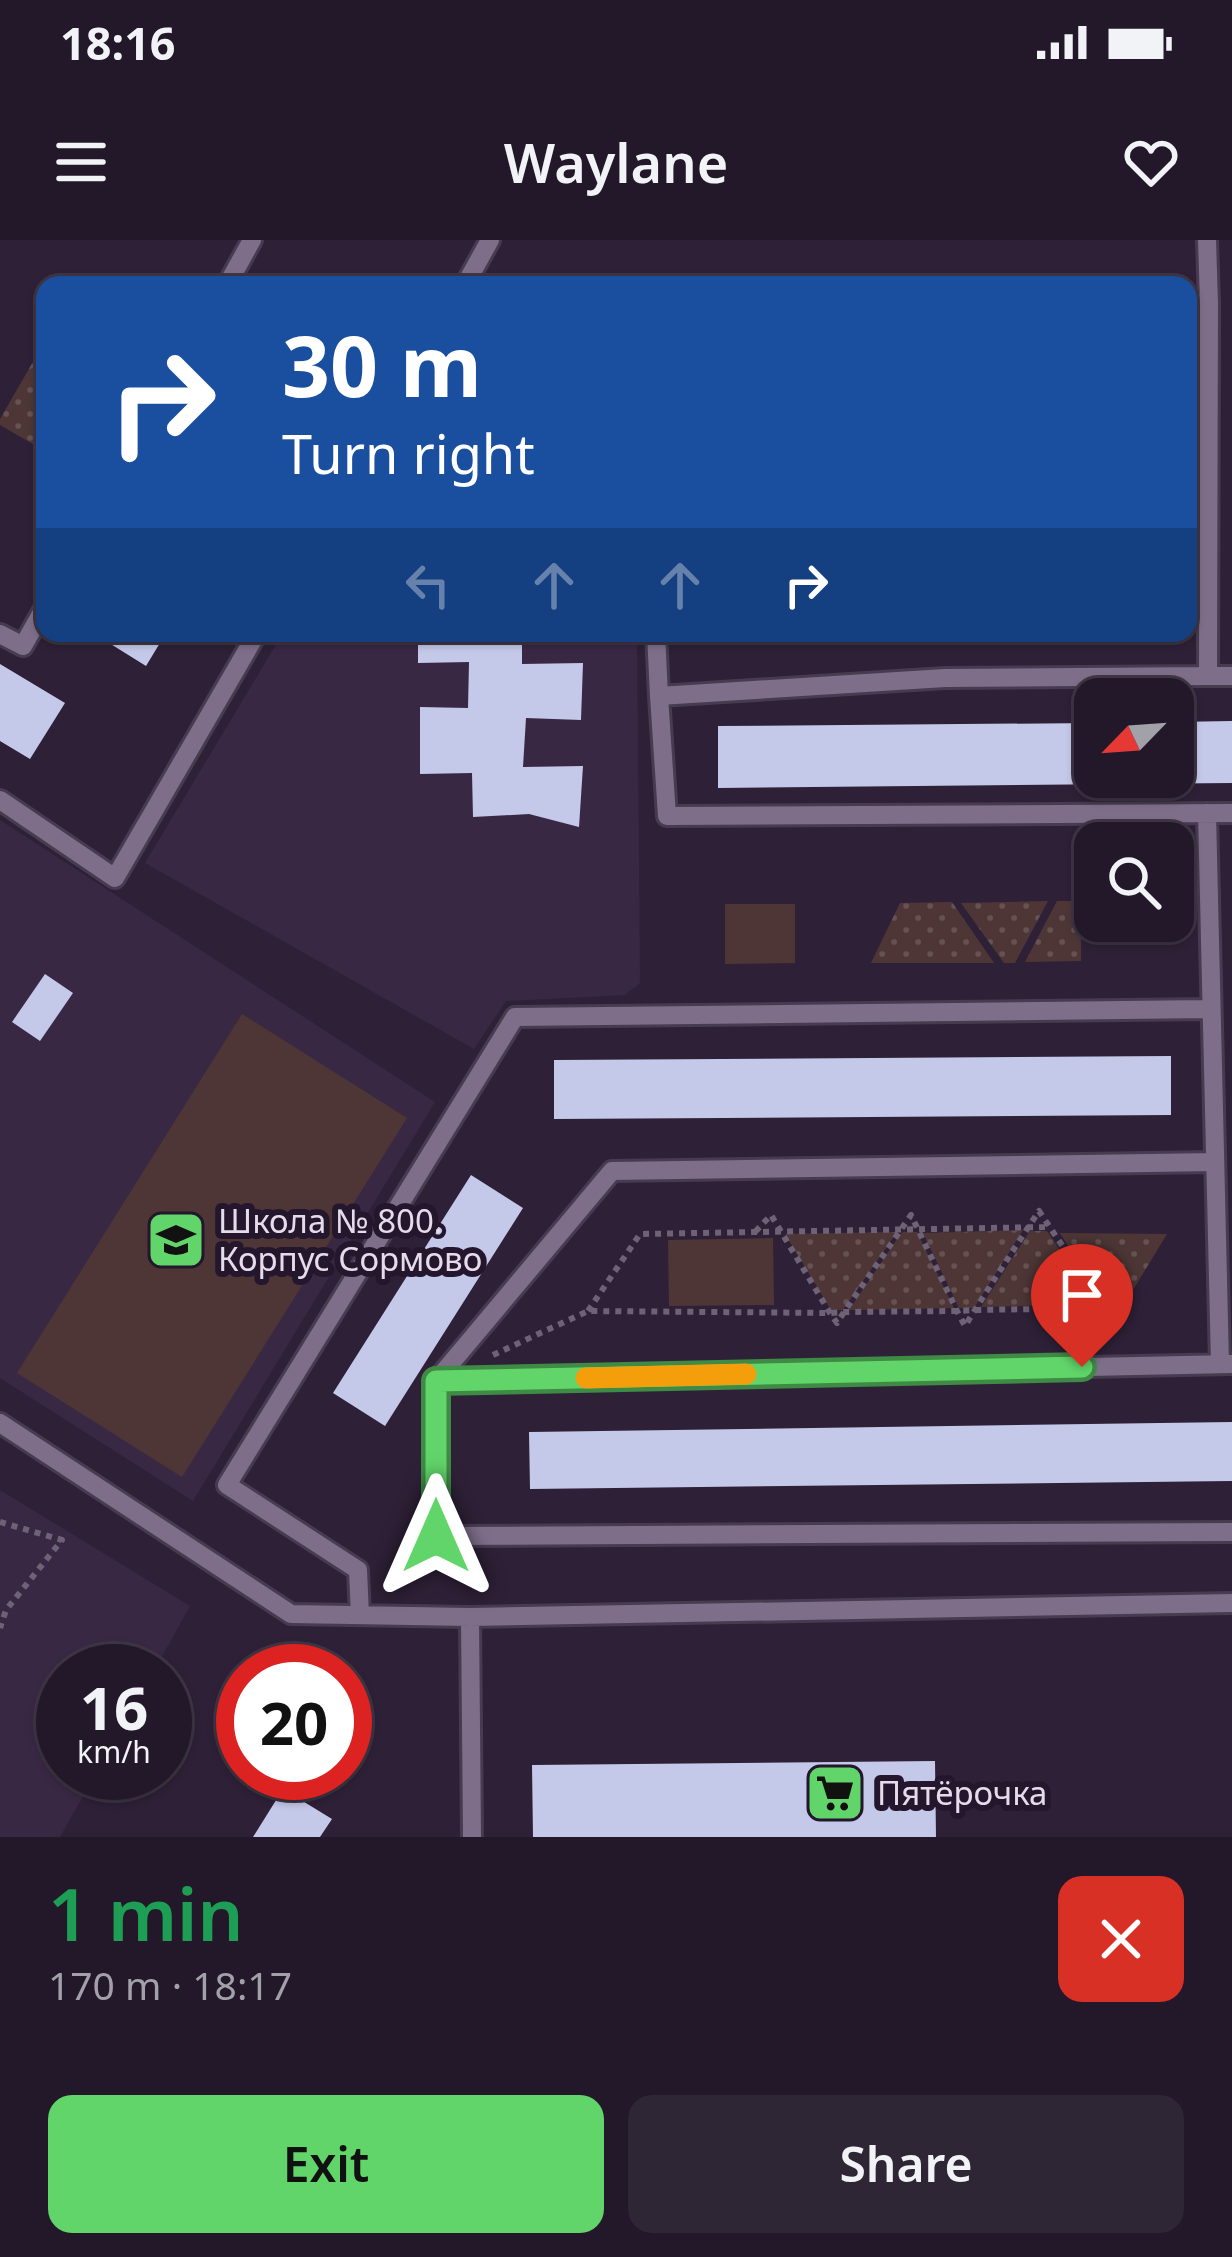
<!DOCTYPE html>
<meta charset="utf-8">
<style>
:root{--surface:#221829;--page:#2e2535;--text:#f1f3f6;--muted:#a2a0a8;--line:#3f3746;--accent:#61d56a}
body{margin:0;font-family:"Noto Sans",sans-serif;background:var(--page);color:var(--text);height:100vh;display:flex;flex-direction:column;font-size:45px;white-space:nowrap}
*{box-sizing:border-box;margin:0}
p{font-size:39px;color:var(--muted)}
.icon{flex:none;width:66px;height:66px;fill:none;stroke:currentColor;stroke-width:2;stroke-linecap:round;stroke-linejoin:round}
.map{position:relative;height:1597px;overflow:hidden}
.drawer{display:flex;flex-direction:column;background:var(--surface);flex:1}
.drawer>*{flex:none}
.banner{position:absolute;left:36px;top:36px;width:1161px;height:366px;border-radius:24px;box-shadow:0 3px 9px #0004,0 0 0 3px var(--line);background:#1a4fa0;color:#fff;overflow:hidden}
.needle{width:78px;rotate:245deg}
.tools{position:absolute;left:1074px;top:438px;display:grid;gap:24px}
.tools a{display:grid;place-items:center;width:120px;height:120px;border-radius:24px;background:var(--surface);box-shadow:0 3px 9px #0004,0 0 0 3px var(--line);font-size:60px}
.speed{position:absolute;left:36px;top:1404px;display:flex;gap:24px;font-size:60px;font-weight:700;text-align:center}
.speed>*{display:grid;place-content:center;width:156px;height:156px;border-radius:50%;background:var(--surface);box-shadow:0 3px 9px #0004,0 0 0 3px var(--line);line-height:1}
.speed small{font-size:30px;font-weight:400}
.speed .limit{border:18px solid #d22;background:#fff;color:#111}
.pin{position:absolute;display:grid;place-items:center;width:102px;height:102px;color:#fff;margin:-123px -51px;border-radius:50% 50% 50% 0;rotate:-45deg;box-shadow:0 0 12px #0007}
.pin .icon{rotate:45deg}
.me{position:absolute;width:132px;margin:-66px;rotate:0deg;stroke-linejoin:round;filter:drop-shadow(0 0 9px #0008)}
.turn{display:flex;align-items:center;gap:42px;height:252px;padding:0 48px;font-size:54px}
.turn .icon{width:156px;height:156px;stroke-width:2.5}
.turn b{display:block;font-size:84px;line-height:102px}
.lanes{display:flex;align-items:center;height:114px;padding:0 48px;background:#0003;justify-content:center;gap:60px;direction:ltr}
.lanes .off{opacity:.35}
.round{display:grid;place-items:center;flex:none;width:126px;height:126px;border-radius:24px;background:var(--page)}
.headline{display:flex;align-items:center;justify-content:space-between;height:204px;padding:0 48px}
h1{font-size:72px;font-weight:600;line-height:90px;color:#1e9e55}
.button{display:flex;gap:24px;margin-top:auto;padding:24px 48px}
.button a{flex:1;height:138px;border-radius:24px;background:var(--accent);color:#111;font-size:48px;font-weight:600;line-height:138px;text-align:center}
.button a+a{background:var(--page);color:var(--text)}
.status{display:flex;justify-content:space-between;align-items:center;height:84px;padding:0 60px;background:var(--surface);direction:ltr}
.status svg{height:33px;fill:currentColor}
header{display:flex;justify-content:space-between;align-items:center;height:156px;padding:0 48px;background:var(--surface);font-size:54px;font-weight:600}
.map>svg:first-child{display:block}
.built{fill:#392844}
.grass{fill:url(#grass-dots)}
.garden{fill:#4e3636}
.building{fill:#c4c9e9}
.lines{fill:none;stroke-linecap:round;stroke-linejoin:round}
.lane-casing{stroke:#473b4f;stroke-width:24}
.path{stroke:#6e6276;stroke-width:6;stroke-dasharray:6 6;stroke-linecap:butt}
.lane{stroke:#7e6e89;stroke-width:18}
.route-casing{stroke:#3f8a45;stroke-width:30}
.route{stroke:#61d56a;stroke-width:21}
.slow{stroke:#f59e0b;stroke-width:21}
.labels{text-anchor:middle;stroke-width:12;stroke-linejoin:round;paint-order:stroke}
.poi-label{font-size:33px;fill:#e4dbeb;stroke:#24172d;text-anchor:start}
</style>
<div class="status"><b>18:16</b><svg viewBox="0 0 49 12"><path d="M0 12V9h3v3zM5 12V6h3v6zM10 12V3h3v9zM15 12V0h3v12zM26 1h20v11H26zM47 4h2v5h-2z"/></svg></div>
<header><svg class="icon" aria-label="menu" viewBox="0 0 24 24"><path d="M4 6h16M4 12h16M4 18h16"/></svg>Waylane<svg class="icon" aria-label="heart" viewBox="0 0 24 24"><path d="M12 20l-8-8c-3-5 5-10 8-4 3-6 11-1 8 4z"/></svg></header>
<div class="map">
<svg width="1232" height="1597" viewBox="0 0 1232 1597">
<defs>
<pattern id="grass-dots" width="8" height="8" patternUnits="userSpaceOnUse" patternTransform="scale(3)"><rect width="8" height="8" fill="#4e3636"/><path d="M2 2h.1M6 6h.1" fill="none" stroke="#675253" stroke-width="1.8" stroke-linecap="round"/></pattern>
</defs>
<rect width="100%" height="100%" fill="#2e2037"/>
<!-- built -->
<path class="built" d="M 283,393 L 637,393 L 640,743 L 625,755 L 506,761 L 474,809 L 145,623 Z
M 0,580 L 435,862 L 193,1261 L 0,1138 Z
M 0,1250 L 190,1366 L 154,1431 L 63,1431 L 63,1533 L 96,1533 L 60,1597 L 0,1597 Z"/>
<!-- grass -->
<path class="grass" d="M 45,101 L 45,211 L 0,185 L 0,179 Z
M 1048,661 L 1015,723 L 1004,723 L 961,663 Z
M 1057,661 L 1081,661 L 1081,721 L 1025,722 Z
M 952,662 L 994,723 L 871,723 L 900,663 Z
M 1023,990 L 974,1068 L 959,1068 L 923,993 Z
M 1030,991 L 1047,991 L 1097,1064 L 981,1067 Z
M 897,992 L 843,1070 L 831,1070 L 785,994 Z
M 902,992 L 917,992 L 954,1068 L 849,1070 Z
M 1060,993 L 1167,994 L 1125,1063 L 1105,1064 Z"/>
<!-- garden -->
<path class="garden" d="M 725,664 L 795,664 L 795,723 L 725,724 Z
M 242,774 L 407,878 L 182,1237 L 17,1133 Z
M 773,998 L 774,1065 L 669,1066 L 668,1000 Z"/>
<!-- building -->
<path class="building" d="M 93,393 L 166,393 L 146,426 Z
M 418,393 L 522,393 L 522,424 L 583,423 L 581,480 L 526,478 L 523,527 L 583,526 L 579,587 L 529,574 L 473,577 L 472,533 L 420,534 L 420,467 L 468,468 L 469,422 L 418,423 Z
M 0,424 L 65,463 L 30,519 L 0,501 Z
M 1232,481 L 1232,543 L 718,548 L 718,486 L 1095,483 L 1095,537 L 1173,537 L 1173,482 Z
M 45,734 L 73,753 L 40,801 L 12,782 Z
M 1171,816 L 1171,875 L 554,879 L 554,820 Z
M 471,935 L 523,968 L 385,1186 L 333,1153 Z
M 1232,1182 L 1232,1241 L 530,1249 L 529,1192 Z
M 935,1521 L 936,1597 L 533,1597 L 532,1525 Z
M 283,1549 L 332,1579 L 320,1597 L 253,1597 Z"/>
<g class="lines">
<defs>
<path id="lane" d="M 227,45 L 252,0
M 465,45 L 490,0
M 1188,63 L 1209,63 L 1207,0
M 1209,63 L 1208,436 L 1232,436
M 656,393 L 659,456 L 945,438 L 1208,436
M 0,394 L 23,406 L 45,367
M 659,456 L 667,576 L 1232,573
M 0,560 L 115,638 L 257,393
M 1207,573 L 1220,1124
M 1214,922 L 612,931 L 436,1141 L 437,1296 L 1232,1292
M 436,1141 L 1232,1124
M 0,1183 L 291,1374 L 470,1377 L 472,1597
M 360,1375 L 358,1330 L 227,1245 L 515,777 L 1209,769
M 470,1377 L 1232,1363"/>
</defs>
<!-- lane casing -->
<use href="#lane" class="lane-casing"/>
<!-- path -->
<path class="path" d="M 588,1071 L 640,994 L 1048,987
M 493,1115 L 588,1071 L 830,1073 L 844,1072 L 957,1071 L 975,1070 L 1104,1068 L 1039,971 C 1014,1009 989,1047 965,1086 L 957,1071 L 911,975 L 844,1072 L 837,1083 L 830,1073 L 771,975 L 755,992
M 0,1282 L 62,1300 L 6,1370 L 0,1388"/>
<!-- lane -->
<use href="#lane" class="lane"/>
</g>
<g class="lines">
<defs>
<path id="route" d="M 436,1296 L 436,1141 L 1082,1127"/>
</defs>
<!-- route casing -->
<use href="#route" class="route-casing"/>
<!-- route -->
<use href="#route" class="route"/>
<!-- slow -->
<path class="slow" d="M 586,1138 L 746,1134"/>
</g>
<!-- icons -->
<defs>
<symbol id="school-square" viewBox="-11 -11 22 22"><rect x="-9" y="-9" width="18" height="18" rx="4" fill="#61d56a" stroke="#24172d"/><path d="M0-5L7-2L0 1L-7-2ZM-4 1L0 2.5L4 1V4Q0 6-4 4Z" fill="#111"/></symbol>
<symbol id="supermarket-square" viewBox="-11 -11 22 22"><rect x="-9" y="-9" width="18" height="18" rx="4" fill="#61d56a" stroke="#24172d"/><path d="M-6-5.5h2.5l.6 2H6L4.5 2H-2.5L-4.4-4H-6ZM-1.5 3.2a1.3 1.3 0 1 0 .1 0ZM3 3.2a1.3 1.3 0 1 0 .1 0Z" fill="#111"/></symbol>
</defs>
<g fill-rule="evenodd">
<use href="#school-square" x="143" y="967" width="66" height="66"/>
<use href="#supermarket-square" x="802" y="1520" width="66" height="66"/>
</g>
<g class="labels">
<!-- poi labels -->
<g class="poi-label">
<text x="218" y="993">Школа № 800.<tspan x="218" dy="38">Корпус Сормово</tspan></text>
<text x="877" y="1565">Пятёрочка</text>
</g>
</g>
</svg>
<div class="tools">
<a><svg class="needle" viewBox="-14 -14 28 28"><path d="M0-13l5 13h-10z" fill="#e53935"/><path d="M0 13l5-13h-10z" fill="#a2a0a8"/></svg></a>
<a><svg class="icon" aria-label="search" viewBox="0 0 24 24"><circle cx="10" cy="10" r="6"/><path d="M15 15l6 6"/></svg></a>
</div>
<div class="speed"><div>16<small>km/h</small></div><div class="limit">20</div></div>
<div class="pin" style="left:1082px;top:1127px;background:#d93025"><svg class="icon" aria-label="arrive" viewBox="0 0 24 24"><path d="M6 21V4h12l-3 4 3 4H6"/></svg></div>
<svg class="me" style="left:436px;top:1296px" viewBox="-20 -20 40 40"><path d="M0-17L14 15 0 8-14 15z" fill="#61d56a" stroke="#fff" stroke-width="4"/></svg>
<div class="banner">
<div class="turn"><svg class="icon" aria-label="right" viewBox="0 0 24 24"><path d="M7 20v-9h11M14 6l5 5-5 5"/></svg><div><b>30 m</b>Turn right</div></div>
<div class="lanes"><svg class="icon off" aria-label="left" viewBox="0 0 24 24"><path d="M17 20v-9H6M10 6l-5 5 5 5"/></svg><svg class="icon off" aria-label="ahead" viewBox="0 0 24 24"><path d="M12 20V5M6 11l6-6 6 6"/></svg><svg class="icon off" aria-label="ahead" viewBox="0 0 24 24"><path d="M12 20V5M6 11l6-6 6 6"/></svg><svg class="icon" aria-label="right" viewBox="0 0 24 24"><path d="M7 20v-9h11M14 6l5 5-5 5"/></svg></div>
</div>
</div>
<section class="drawer">
<div class="headline"><div><h1>1 min</h1><p>170 m · 18:17</p></div><a class="round" style="background:#d93025;color:#fff"><svg class="icon" aria-label="close" viewBox="0 0 24 24"><path d="M6 6l12 12M18 6L6 18"/></svg></a></div>
<div class="button"><a>Exit</a><a>Share</a></div>
</section>
